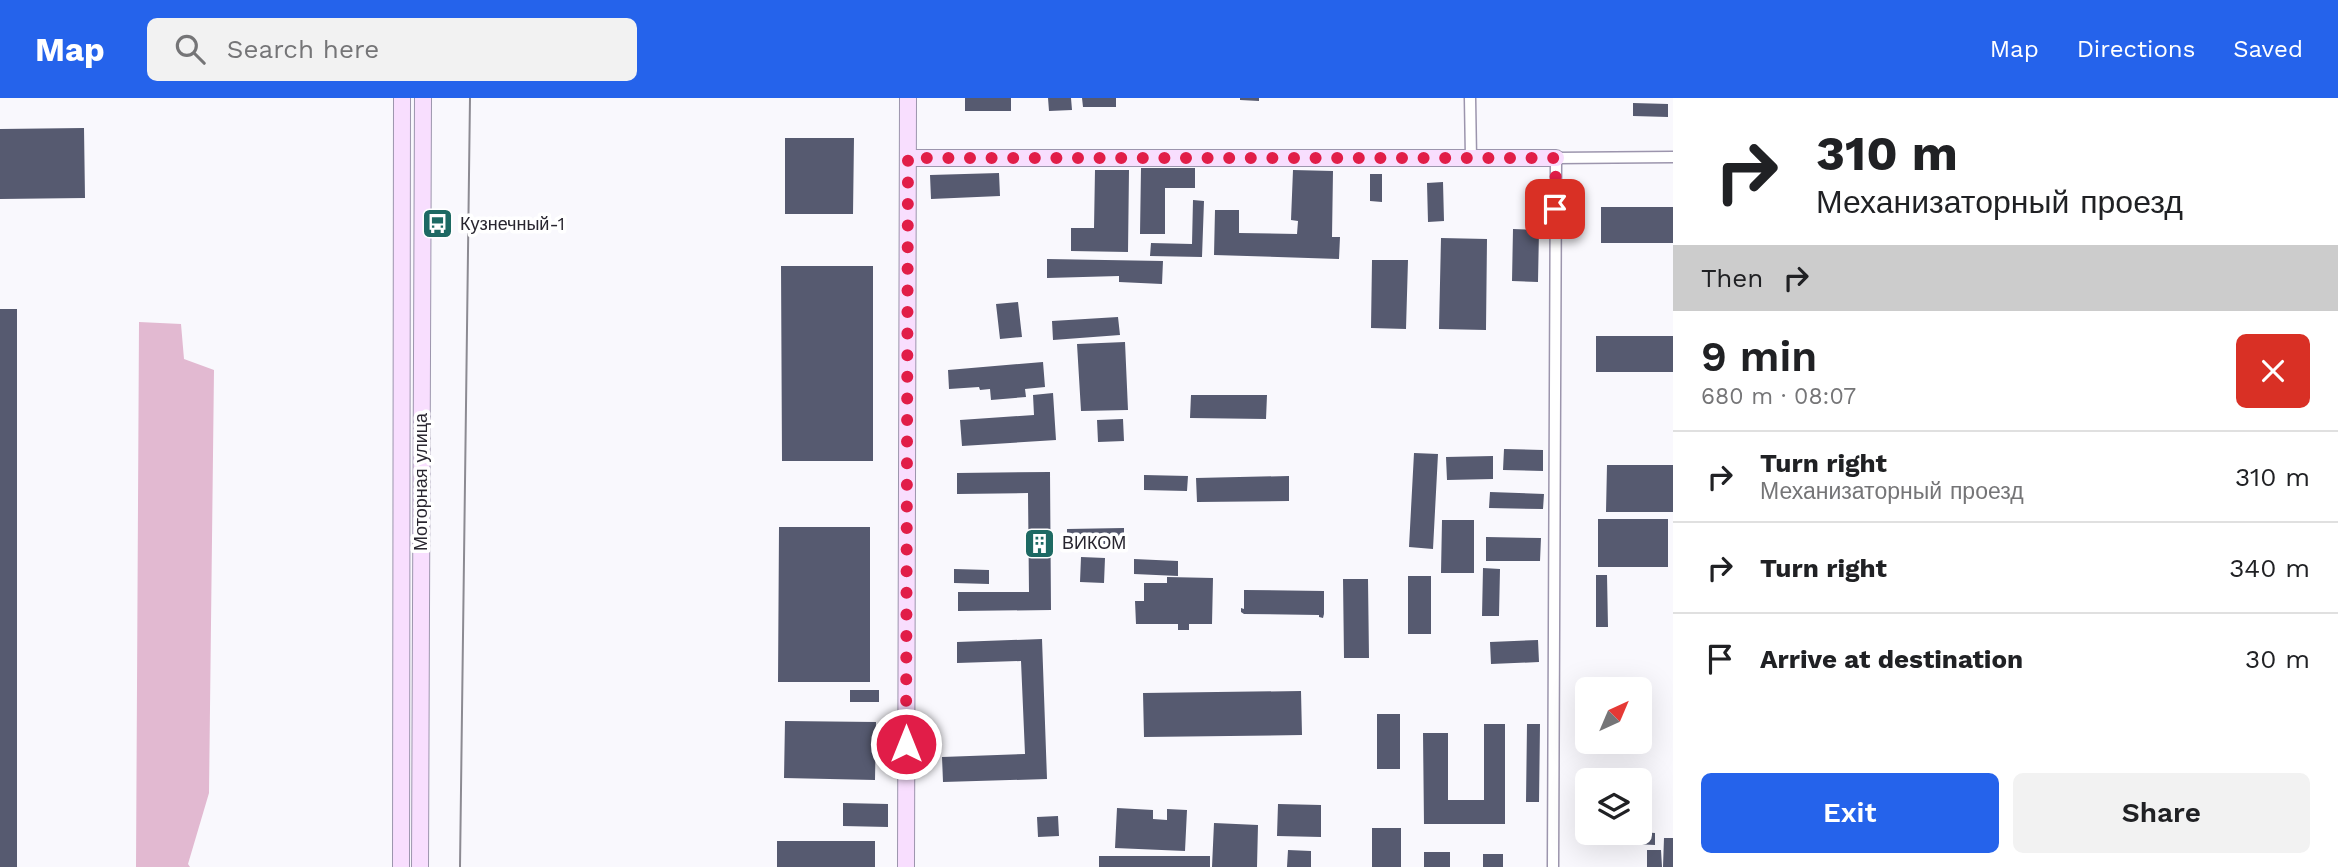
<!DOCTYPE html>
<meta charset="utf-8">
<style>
:root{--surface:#fff;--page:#f2f2f2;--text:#202124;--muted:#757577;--line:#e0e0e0;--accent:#2563eb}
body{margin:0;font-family:"Work Sans",sans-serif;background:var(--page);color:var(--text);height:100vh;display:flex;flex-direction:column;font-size:26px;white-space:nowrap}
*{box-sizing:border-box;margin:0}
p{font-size:23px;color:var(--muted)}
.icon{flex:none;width:38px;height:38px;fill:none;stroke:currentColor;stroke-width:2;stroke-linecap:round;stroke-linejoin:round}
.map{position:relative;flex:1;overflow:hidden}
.side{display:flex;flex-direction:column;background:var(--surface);width:665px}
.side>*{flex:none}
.guide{background:#fff;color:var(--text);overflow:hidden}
.needle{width:46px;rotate:44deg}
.tools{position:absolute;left:1575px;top:579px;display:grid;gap:14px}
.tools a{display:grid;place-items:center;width:77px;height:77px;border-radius:10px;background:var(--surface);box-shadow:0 7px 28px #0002;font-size:35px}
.pin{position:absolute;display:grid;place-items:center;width:60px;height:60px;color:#fff;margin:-30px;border-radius:14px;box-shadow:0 4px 10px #0006}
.me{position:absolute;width:77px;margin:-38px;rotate:0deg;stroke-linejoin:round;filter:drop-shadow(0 0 5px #0008)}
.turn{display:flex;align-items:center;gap:24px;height:147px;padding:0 28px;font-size:32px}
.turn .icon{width:91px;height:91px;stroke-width:2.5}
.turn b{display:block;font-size:49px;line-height:60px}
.then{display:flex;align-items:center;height:66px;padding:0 28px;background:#0003;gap:14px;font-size:26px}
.round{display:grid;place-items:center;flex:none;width:74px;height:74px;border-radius:10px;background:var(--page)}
.headline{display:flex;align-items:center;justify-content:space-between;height:119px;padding:0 28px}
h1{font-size:42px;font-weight:600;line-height:52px}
.cta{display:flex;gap:14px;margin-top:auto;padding:14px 28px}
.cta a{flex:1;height:80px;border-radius:10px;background:var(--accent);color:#fff;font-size:28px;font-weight:600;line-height:80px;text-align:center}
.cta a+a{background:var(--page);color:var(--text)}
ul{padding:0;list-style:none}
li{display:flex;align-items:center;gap:21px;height:91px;padding:0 28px;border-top:2px solid var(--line)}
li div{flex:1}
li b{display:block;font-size:26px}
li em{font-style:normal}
header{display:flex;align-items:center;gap:42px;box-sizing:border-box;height:98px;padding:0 35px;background:var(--accent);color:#fff}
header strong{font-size:33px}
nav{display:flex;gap:38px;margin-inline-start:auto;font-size:24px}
.search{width:490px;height:63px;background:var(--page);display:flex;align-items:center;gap:18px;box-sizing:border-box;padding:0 24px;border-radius:10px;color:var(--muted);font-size:26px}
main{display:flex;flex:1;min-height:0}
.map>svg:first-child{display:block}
.green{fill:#e2b9d1}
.building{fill:#565a70}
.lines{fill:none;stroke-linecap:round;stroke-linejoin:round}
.street-casing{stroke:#9c95ad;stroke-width:13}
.secondary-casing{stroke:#9c95ad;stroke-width:18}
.street{stroke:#fff;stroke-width:10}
.secondary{stroke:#f8defe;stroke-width:16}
.tram{stroke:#8c8a92;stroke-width:2}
.route{stroke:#e11d48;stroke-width:12;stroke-dasharray:0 21.6}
.labels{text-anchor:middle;stroke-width:7;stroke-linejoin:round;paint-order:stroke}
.poi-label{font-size:18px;fill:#28252f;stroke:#fff;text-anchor:start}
.street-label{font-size:18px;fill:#28252f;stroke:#fff}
</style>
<header>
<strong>Map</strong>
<div class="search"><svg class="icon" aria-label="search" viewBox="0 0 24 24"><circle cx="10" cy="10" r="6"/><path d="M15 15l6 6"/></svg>Search here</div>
<nav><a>Map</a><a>Directions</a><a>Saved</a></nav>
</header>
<main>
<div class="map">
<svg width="1673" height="769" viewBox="0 0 1673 769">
<rect width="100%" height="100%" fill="#f9f8fd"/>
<!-- green -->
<path class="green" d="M 139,224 L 181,226 L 184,261 L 214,272 L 209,695 L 188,766 L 190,769 L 136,769 Z"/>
<!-- building -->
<path class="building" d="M 965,0 L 1011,0 L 1011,13 L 965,13 Z
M 1048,0 L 1071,0 L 1072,12 L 1049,13 Z
M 1082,0 L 1116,0 L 1116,9 L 1083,9 Z
M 1240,0 L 1259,0 L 1259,3 L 1240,2 Z
M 1633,5 L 1668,6 L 1668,19 L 1633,18 Z
M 84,30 L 85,100 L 0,101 L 0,31 Z
M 785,40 L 854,40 L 853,116 L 785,116 Z
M 1141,70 L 1195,70 L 1195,90 L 1165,90 L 1165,136 L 1140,136 Z
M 1095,72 L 1129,72 L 1128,154 L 1071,153 L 1071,130 L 1094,130 Z
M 1293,72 L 1333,73 L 1332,139 L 1340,139 L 1339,161 L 1214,157 L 1215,112 L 1239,112 L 1239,135 L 1297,136 L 1298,123 L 1291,122 Z
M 999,75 L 1000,98 L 931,101 L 930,77 Z
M 1370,76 L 1382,76 L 1382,104 L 1370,103 Z
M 1443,84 L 1444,123 L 1428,124 L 1427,85 Z
M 1193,102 L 1204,103 L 1202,159 L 1150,158 L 1151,145 L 1192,146 Z
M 1601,109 L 1673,109 L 1673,145 L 1601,145 Z
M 1513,131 L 1539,132 L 1538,184 L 1512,183 Z
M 1441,140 L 1487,141 L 1486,232 L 1439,231 Z
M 1047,161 L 1163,163 L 1162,186 L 1119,184 L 1119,178 L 1047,180 Z
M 1372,162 L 1408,162 L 1406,231 L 1371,230 Z
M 781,168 L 873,168 L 873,363 L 782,363 Z
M 1018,204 L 1022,239 L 1000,241 L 996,206 Z
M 0,211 L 17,211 L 17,769 L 0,769 Z
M 1118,219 L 1120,237 L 1053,242 L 1052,223 Z
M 1596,238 L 1673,238 L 1673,274 L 1596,274 Z
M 1125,244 L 1128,312 L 1081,313 L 1077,246 Z
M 1043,264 L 1045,289 L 1025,291 L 1026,299 L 991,302 L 990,291 L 980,292 L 979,289 L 949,291 L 948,272 Z
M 1053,295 L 1056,342 L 962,348 L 960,322 L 1034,317 L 1033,297 Z
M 1191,297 L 1267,297 L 1266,321 L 1190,320 Z
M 1123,321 L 1124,343 L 1098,344 L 1097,322 Z
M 1504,351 L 1543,352 L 1543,373 L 1503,372 Z
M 1414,355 L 1438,356 L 1433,451 L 1409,449 Z
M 1493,358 L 1493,381 L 1447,382 L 1446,359 Z
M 1607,367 L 1673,367 L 1673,414 L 1606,414 Z
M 1050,374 L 1051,512 L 958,513 L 958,494 L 1029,494 L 1028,395 L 957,396 L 957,375 Z
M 1144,377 L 1188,378 L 1187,393 L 1144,392 Z
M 1289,378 L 1289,403 L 1197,404 L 1196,380 Z
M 1490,394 L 1544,396 L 1543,411 L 1489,410 Z
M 1598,421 L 1668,421 L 1668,469 L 1598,469 Z
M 1442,422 L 1474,422 L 1474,475 L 1441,475 Z
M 779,429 L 870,429 L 870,584 L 778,584 Z
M 1124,430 L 1124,449 L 1067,450 L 1067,431 Z
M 1486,439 L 1541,440 L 1540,463 L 1486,463 Z
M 1081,459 L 1105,460 L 1104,485 L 1080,484 Z
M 1134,461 L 1178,463 L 1178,478 L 1134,476 Z
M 1483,470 L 1500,471 L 1499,518 L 1482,518 Z
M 954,471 L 989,472 L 989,486 L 954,485 Z
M 1596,477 L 1607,477 L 1608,529 L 1596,529 Z
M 1408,478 L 1431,478 L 1431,536 L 1408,536 Z
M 1167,479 L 1213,480 L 1212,526 L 1189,526 L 1189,532 L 1178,532 L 1178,526 L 1136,526 L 1135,503 L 1144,503 L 1144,485 L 1167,485 Z
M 1343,481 L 1368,481 L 1369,560 L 1344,560 Z
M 1244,492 L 1324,493 L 1324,516 L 1323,520 L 1319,519 L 1319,517 L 1244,516 L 1241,514 L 1241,510 L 1244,511 Z
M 1042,541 L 1047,681 L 943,684 L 942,659 L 1025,656 L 1021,563 L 957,565 L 957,544 Z
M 1538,542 L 1539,564 L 1491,566 L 1490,544 Z
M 850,592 L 879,592 L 879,604 L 850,604 Z
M 1301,593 L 1302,637 L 1144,639 L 1143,595 Z
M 1377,616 L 1400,616 L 1400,671 L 1377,671 Z
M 785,623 L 876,624 L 875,682 L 784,680 Z
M 1484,626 L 1505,626 L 1505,726 L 1424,726 L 1423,635 L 1448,635 L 1448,702 L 1484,702 Z
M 1527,626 L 1540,626 L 1539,704 L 1526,704 Z
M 843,705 L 888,706 L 888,729 L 843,728 Z
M 1278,706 L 1321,707 L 1321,739 L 1277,738 Z
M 1117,710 L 1153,712 L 1153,721 L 1167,722 L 1167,711 L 1187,712 L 1185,753 L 1115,750 Z
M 1058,718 L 1059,738 L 1038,739 L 1037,719 Z
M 1214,725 L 1258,727 L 1257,769 L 1212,769 Z
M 1372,730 L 1401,730 L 1401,769 L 1372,769 Z
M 1640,734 L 1655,735 L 1655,747 L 1635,746 L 1636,735 Z
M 1664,740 L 1673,740 L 1673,769 L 1663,769 Z
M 777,743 L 875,743 L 875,769 L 777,769 Z
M 1288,752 L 1311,753 L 1311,769 L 1287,769 Z
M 1647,752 L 1661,752 L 1662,769 L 1647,769 Z
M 1424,754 L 1450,754 L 1450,769 L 1424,769 Z
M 1483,756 L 1503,756 L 1503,769 L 1483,769 Z
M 1099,758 L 1210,758 L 1210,769 L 1099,769 Z"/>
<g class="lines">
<defs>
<path id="street" d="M 1470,0 L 1471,60
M 1553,769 L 1556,60 L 1673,59"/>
<path id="secondary" d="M 908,60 L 1556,60
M 401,769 L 402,0
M 420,769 L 423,0
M 906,769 L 908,0"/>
</defs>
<!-- street casing -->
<use href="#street" class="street-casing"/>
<!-- secondary casing -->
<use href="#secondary" class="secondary-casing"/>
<!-- street -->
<use href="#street" class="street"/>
<!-- secondary -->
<use href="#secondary" class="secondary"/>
<!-- tram -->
<path class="tram" d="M 460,769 L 470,0"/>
</g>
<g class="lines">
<!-- route -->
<path class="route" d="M 906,646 L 908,60 L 1556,60 L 1555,111"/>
</g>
<!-- icons -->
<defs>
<symbol id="bus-square" viewBox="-11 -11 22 22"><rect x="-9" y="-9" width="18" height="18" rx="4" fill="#1d6963" stroke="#fff"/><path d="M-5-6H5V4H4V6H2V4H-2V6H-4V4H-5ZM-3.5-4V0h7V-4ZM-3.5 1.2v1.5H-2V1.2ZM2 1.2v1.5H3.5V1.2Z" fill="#fff"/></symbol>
<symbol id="building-square" viewBox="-11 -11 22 22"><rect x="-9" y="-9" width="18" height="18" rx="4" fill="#1d6963" stroke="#fff"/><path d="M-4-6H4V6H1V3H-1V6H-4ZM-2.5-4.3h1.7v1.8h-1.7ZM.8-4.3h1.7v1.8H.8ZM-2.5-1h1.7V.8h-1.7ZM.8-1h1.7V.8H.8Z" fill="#fff"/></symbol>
</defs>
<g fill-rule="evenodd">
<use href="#bus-square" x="420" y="108" width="35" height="35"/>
<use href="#building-square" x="1022" y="428" width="35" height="35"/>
</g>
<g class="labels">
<!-- poi labels -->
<g class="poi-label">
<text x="460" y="132">Кузнечный-1</text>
<text x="1062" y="451">ВИКОМ</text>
</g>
<!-- street labels -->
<g class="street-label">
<text transform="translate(421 384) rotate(-90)" y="6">Моторная улица</text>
</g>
</g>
</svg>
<div class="tools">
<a><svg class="needle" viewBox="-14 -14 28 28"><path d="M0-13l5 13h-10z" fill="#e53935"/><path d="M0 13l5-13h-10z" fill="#757577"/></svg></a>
<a><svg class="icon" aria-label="layers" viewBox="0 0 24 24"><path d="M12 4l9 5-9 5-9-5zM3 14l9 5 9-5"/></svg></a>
</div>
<div class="pin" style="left:1555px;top:111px;background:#d93025"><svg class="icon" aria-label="arrive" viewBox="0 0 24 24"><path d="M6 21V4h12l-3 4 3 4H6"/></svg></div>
<svg class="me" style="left:906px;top:646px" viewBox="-20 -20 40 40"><circle r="17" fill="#e11d48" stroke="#fff" stroke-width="3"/><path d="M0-11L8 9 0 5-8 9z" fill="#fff"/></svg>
</div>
<section class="side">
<div class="guide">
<div class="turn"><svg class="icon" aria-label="right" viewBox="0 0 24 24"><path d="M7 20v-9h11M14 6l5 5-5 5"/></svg><div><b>310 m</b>Механизаторный проезд</div></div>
<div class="then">Then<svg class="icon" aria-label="right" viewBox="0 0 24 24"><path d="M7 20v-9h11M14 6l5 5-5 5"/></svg></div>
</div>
<div class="headline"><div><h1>9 min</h1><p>680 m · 08:07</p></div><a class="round" style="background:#d93025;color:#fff"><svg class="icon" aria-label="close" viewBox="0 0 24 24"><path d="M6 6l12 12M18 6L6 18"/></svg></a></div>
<ul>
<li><svg class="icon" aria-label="right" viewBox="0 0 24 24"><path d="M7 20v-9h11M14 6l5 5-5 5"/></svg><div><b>Turn right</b><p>Механизаторный проезд</p></div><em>310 m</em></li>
<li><svg class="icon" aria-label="right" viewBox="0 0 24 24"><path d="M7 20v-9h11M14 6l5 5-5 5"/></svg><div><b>Turn right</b></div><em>340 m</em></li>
<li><svg class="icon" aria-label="arrive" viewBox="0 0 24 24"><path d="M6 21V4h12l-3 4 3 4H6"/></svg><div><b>Arrive at destination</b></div><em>30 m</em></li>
</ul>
<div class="cta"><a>Exit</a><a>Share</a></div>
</section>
</main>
